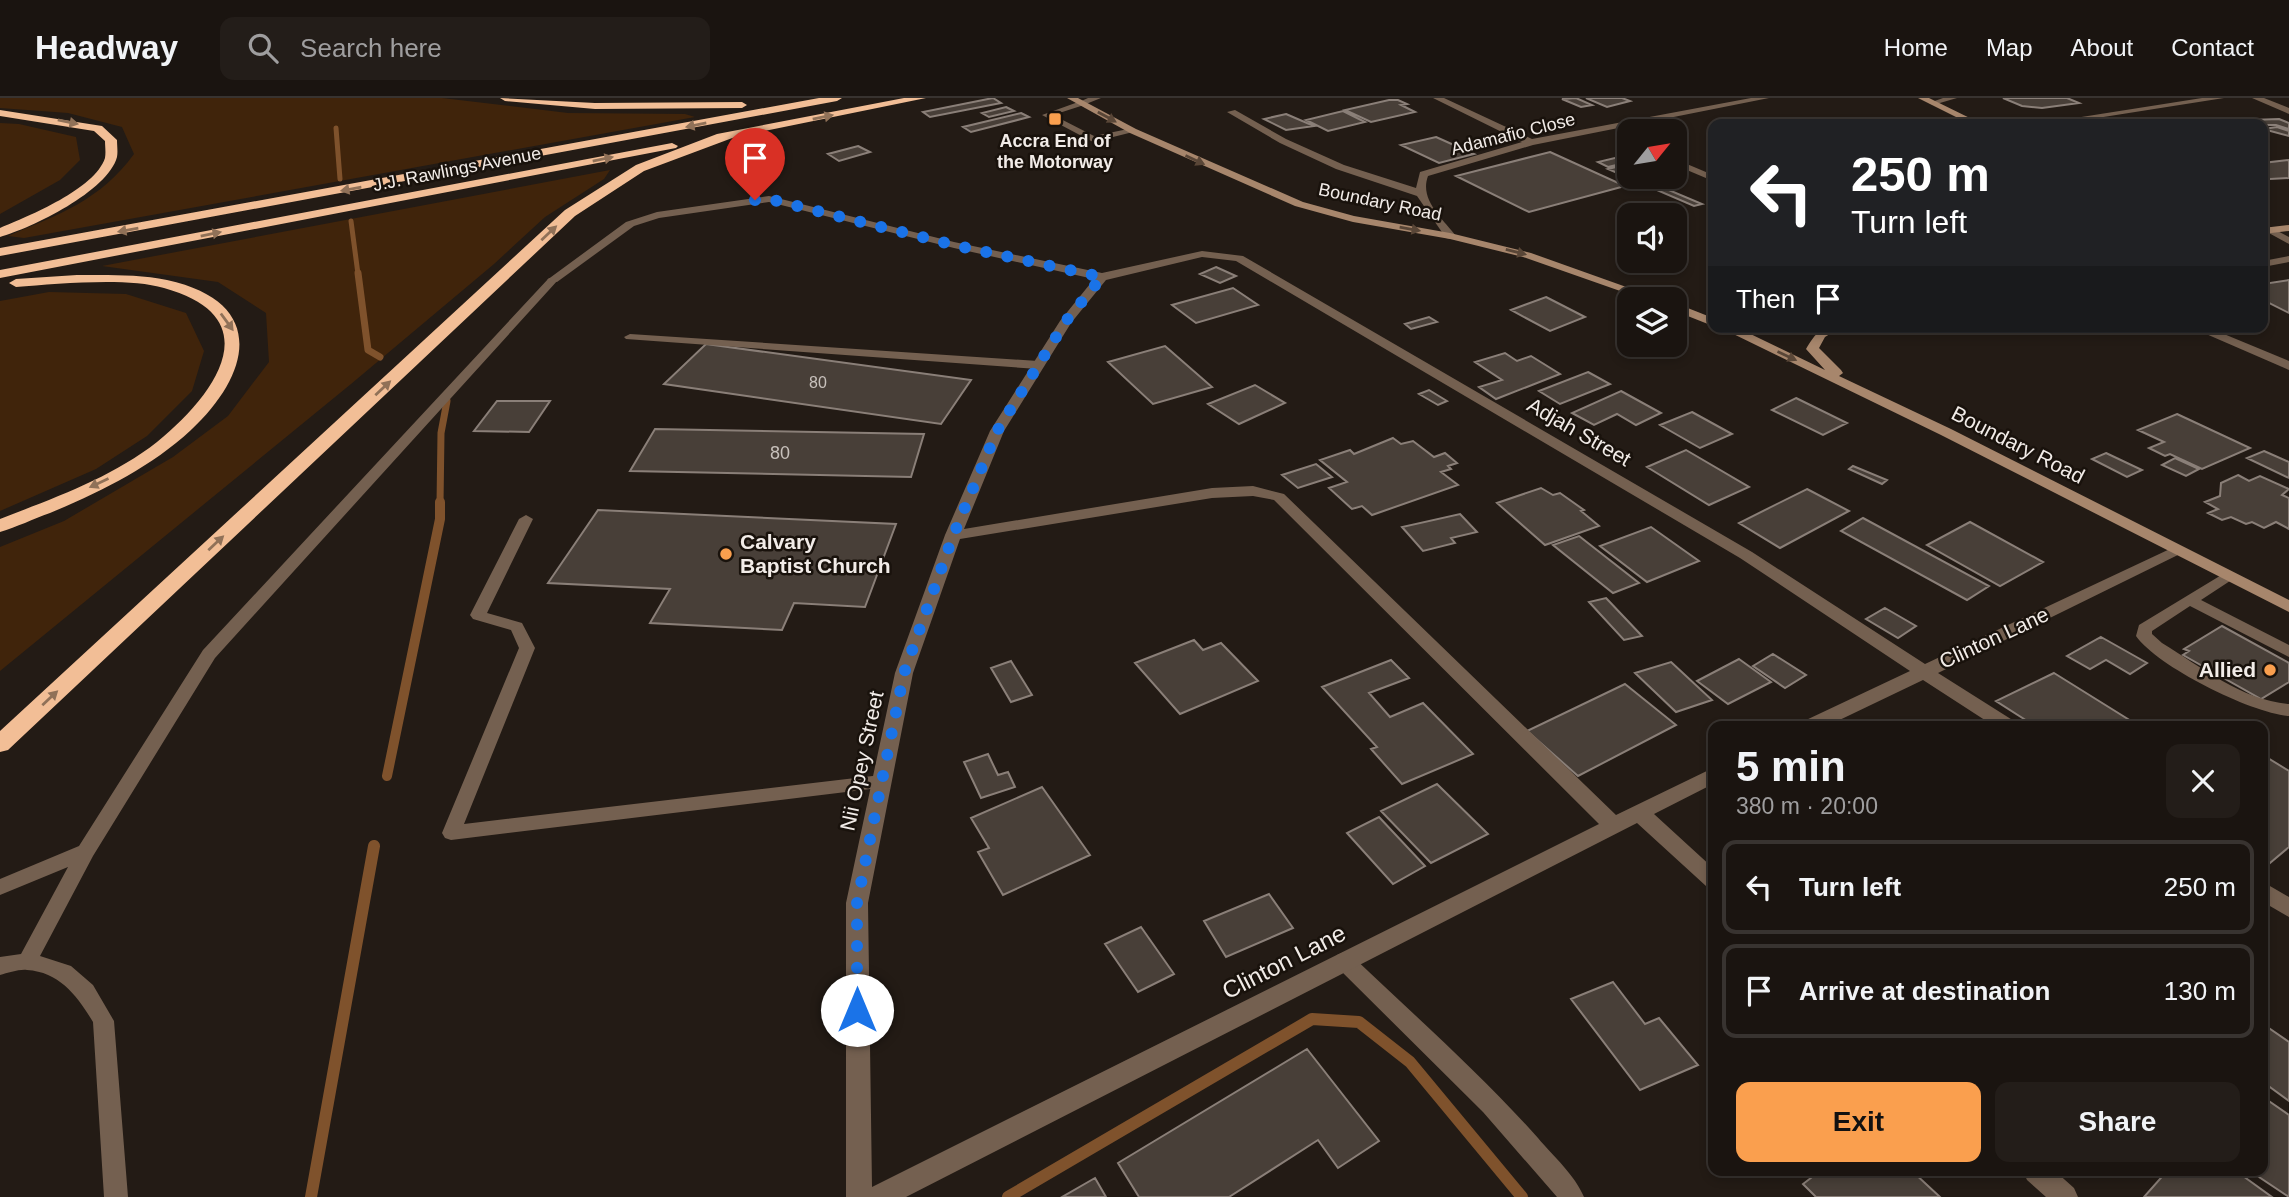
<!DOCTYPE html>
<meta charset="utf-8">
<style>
:root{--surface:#1a1410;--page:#231d19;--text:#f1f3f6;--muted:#9f9e9f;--line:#383330;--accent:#fa9f4e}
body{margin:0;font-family:Arial,sans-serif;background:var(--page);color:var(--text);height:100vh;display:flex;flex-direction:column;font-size:26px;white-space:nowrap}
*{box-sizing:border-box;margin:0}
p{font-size:23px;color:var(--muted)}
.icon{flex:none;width:38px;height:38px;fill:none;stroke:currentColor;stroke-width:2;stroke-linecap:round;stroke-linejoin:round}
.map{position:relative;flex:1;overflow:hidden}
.sheet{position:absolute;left:1708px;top:623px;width:560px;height:455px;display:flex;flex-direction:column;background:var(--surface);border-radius:14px;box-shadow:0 4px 10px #0003,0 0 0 2px var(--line)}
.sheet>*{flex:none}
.banner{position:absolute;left:1708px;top:21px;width:560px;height:214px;border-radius:14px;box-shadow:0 4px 10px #0003,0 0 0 2px var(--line);background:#202124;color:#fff;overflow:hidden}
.needle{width:46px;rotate:60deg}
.tools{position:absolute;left:1617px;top:21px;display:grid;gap:14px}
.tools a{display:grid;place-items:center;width:70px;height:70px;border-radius:14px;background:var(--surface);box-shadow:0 4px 10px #0003,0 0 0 2px var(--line);font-size:35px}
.pin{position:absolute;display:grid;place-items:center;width:60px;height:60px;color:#fff;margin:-72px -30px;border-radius:50% 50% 50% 0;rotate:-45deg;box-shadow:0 0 7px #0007}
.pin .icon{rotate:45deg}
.me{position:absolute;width:77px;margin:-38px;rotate:0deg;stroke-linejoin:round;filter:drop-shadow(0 0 5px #0008)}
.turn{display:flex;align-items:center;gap:24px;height:147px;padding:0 28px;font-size:32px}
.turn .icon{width:91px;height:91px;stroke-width:2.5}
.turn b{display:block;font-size:49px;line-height:60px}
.then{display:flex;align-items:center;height:66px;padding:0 28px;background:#0003;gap:14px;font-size:26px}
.round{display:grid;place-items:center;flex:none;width:74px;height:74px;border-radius:14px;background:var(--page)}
.summary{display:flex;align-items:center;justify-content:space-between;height:119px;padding:0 28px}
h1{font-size:42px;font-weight:800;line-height:52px}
.action{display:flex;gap:14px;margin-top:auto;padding:14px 28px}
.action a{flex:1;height:80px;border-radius:14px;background:var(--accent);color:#111;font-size:28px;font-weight:800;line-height:80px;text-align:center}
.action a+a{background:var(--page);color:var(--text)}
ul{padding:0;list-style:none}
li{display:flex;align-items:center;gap:21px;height:94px;margin:0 14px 10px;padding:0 14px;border:4px solid var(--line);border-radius:14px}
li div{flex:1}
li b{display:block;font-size:26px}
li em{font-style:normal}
header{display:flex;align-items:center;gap:42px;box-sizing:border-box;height:98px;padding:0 35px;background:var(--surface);border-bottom:2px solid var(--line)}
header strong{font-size:33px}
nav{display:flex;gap:38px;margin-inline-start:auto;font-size:24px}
.search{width:490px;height:63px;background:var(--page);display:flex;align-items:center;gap:18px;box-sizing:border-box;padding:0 24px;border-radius:14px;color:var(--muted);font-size:26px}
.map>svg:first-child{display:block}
.green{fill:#40240b}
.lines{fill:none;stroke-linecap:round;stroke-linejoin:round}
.stream-far3{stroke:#7f522c;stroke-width:5}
.stream-far2{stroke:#7f522c;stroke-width:7}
.stream-far1{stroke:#7f522c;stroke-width:10}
.stream{stroke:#7f522c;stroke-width:12}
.building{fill:#483f38;stroke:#8a7f78;stroke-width:2}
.lane{fill:#746050;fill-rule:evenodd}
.street{fill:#746050;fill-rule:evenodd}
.secondary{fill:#a7866c;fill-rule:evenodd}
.highway{fill:#f2be96;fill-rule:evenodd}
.oneway{fill:#907158}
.oneway2{fill:#594637}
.route{stroke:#1a73e8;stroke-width:12;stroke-dasharray:0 21.6}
.poi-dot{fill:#fa9f4e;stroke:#19120c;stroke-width:2.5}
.labels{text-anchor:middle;stroke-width:5;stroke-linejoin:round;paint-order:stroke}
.far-number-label{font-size:16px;fill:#c8c1bc}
.far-street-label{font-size:18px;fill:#f2ece8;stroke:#19120c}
.far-poi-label{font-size:18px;font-weight:bold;fill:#f2ece8;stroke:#19120c}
.number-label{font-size:18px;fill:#c8c1bc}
.street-label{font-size:21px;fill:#f2ece8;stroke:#19120c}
.poi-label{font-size:21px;font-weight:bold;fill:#f2ece8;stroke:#19120c;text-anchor:start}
.near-street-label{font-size:24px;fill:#f2ece8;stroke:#19120c}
</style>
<header>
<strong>Headway</strong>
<div class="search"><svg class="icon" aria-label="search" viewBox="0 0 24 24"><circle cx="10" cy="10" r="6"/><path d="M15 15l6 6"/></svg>Search here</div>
<nav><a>Home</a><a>Map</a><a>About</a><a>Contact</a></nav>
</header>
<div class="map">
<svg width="2289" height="1099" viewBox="0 0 2289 1099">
<rect width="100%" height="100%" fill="#231b15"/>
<!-- green -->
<path class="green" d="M 0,0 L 442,0 L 568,15 L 685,16 L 695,19 L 24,140 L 8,138 C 58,117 101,102 134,56 L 122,29 L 68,15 L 0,10 Z
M 0,25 L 19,26 L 76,39 L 80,62 L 60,82 L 0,116 Z
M 610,72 L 604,81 L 545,119 L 494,166 L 351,286 L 0,573 L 0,449 L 64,423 L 173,359 L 228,318 L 269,264 L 266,215 L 218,184 L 102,168 Z
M 49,194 L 126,196 L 186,215 L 204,253 L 192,293 L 147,338 L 96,371 L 0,413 L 0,203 Z"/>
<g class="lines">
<!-- stream-far3 -->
<path class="stream-far3" d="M 336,30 L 340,81
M 351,123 L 358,176"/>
<!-- stream-far2 -->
<path class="stream-far2" d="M 358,175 L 368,252 L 380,259
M 440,406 L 441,335 L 447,303"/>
<!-- stream-far1 -->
<path class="stream-far1" d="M 387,678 L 440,421 L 440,404"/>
<!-- stream -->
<path class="stream" d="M 311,1099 L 374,748
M 1008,1099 L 1312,921 L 1359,924 L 1410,964 L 1522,1099"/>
</g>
<!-- building -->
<path class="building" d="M 993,0 L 1001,5 L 930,19 L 923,14 Z
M 1576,0 L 1592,7 L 1581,9 L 1562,1 Z
M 1586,0 L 1622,0 L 1630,3 L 1607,9 Z
M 2003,0 L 2067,0 L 2079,5 L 2042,10 L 2022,8 Z
M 1389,2 L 1398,2 L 1407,6 L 1401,7 L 1415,14 L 1371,24 L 1345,12 Z
M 1006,9 L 1014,13 L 989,19 L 982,15 Z
M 1343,13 L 1365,24 L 1328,33 L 1306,22 Z
M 1021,15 L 1029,19 L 971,34 L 963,29 Z
M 1286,16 L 1314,28 L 1286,32 L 1264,21 Z
M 2279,21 L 2289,25 L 2289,31 L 2276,27 L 2263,27 L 2250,22 Z
M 2277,29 L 2289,33 L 2289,38 L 2263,31 Z
M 1436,39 L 1474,56 L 1439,65 L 1401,47 Z
M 858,48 L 870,54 L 839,63 L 828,56 Z
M 1550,54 L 1625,88 L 1529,114 L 1456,78 Z
M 1619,59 L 1629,64 L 1608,69 L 1598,64 Z
M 2289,62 L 2289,80 L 2270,81 L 2263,78 L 2263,65 Z
M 1616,69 L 1629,75 L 1629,79 L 1638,79 L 1702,106 L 1694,108 L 1608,71 Z
M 1216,169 L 1236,178 L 1220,185 L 1200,176 Z
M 2289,182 L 2289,215 L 2263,202 L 2263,186 Z
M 1233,190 L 1258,207 L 1196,225 L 1172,207 Z
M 1546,199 L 1585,219 L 1550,233 L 1511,212 Z
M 1429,219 L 1437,224 L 1411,231 L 1405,226 Z
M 706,246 L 971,282 L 941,326 L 664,286 Z
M 1165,248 L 1212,289 L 1153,306 L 1108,264 Z
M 1505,255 L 1517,263 L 1531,258 L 1560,276 L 1496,301 L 1479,289 L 1502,282 L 1475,264 Z
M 1588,274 L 1610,286 L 1560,306 L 1539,293 Z
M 1255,287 L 1285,305 L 1239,326 L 1208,306 Z
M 1429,292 L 1447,303 L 1438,307 L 1419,296 Z
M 1621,293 L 1661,315 L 1636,327 L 1617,316 L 1594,327 L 1572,315 Z
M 1796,300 L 1847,325 L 1823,337 L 1772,312 Z
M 497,303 L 550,303 L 529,334 L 474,333 Z
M 1692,314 L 1732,336 L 1700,350 L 1660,327 Z
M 2177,316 L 2250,350 L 2202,371 L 2170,356 L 2165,358 L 2149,350 L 2164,344 L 2138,332 Z
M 655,331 L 924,336 L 911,379 L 630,373 Z
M 1393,340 L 1401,346 L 1413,343 L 1434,359 L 1445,355 L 1457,365 L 1448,368 L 1451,371 L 1441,374 L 1458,387 L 1372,417 L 1362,408 L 1352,411 L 1329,390 L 1347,384 L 1320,362 L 1350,352 L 1354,356 Z
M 1686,352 L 1749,389 L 1709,407 L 1647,369 Z
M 2264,353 L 2289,364 L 2289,380 L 2247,360 Z
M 2106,355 L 2142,372 L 2127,379 L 2092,361 Z
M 2175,360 L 2199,371 L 2186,378 L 2162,367 Z
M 1316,366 L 1332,379 L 1298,390 L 1282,377 Z
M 1853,368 L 1887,382 L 1882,386 L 1849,371 Z
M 2238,377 L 2249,383 L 2260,378 L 2289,391 L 2282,397 L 2289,400 L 2289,431 L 2276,424 L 2264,430 L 2252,424 L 2246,426 L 2231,419 L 2222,422 L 2208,415 L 2218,411 L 2205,404 L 2220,398 L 2221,385 Z
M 1541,390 L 1553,397 L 1560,395 L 1584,412 L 1581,413 L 1599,428 L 1545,447 L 1497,405 Z
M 1807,391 L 1849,413 L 1780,450 L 1739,425 Z
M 598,412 L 896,426 L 865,509 L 794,505 L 782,532 L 650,525 L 670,491 L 548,485 Z
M 1460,416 L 1477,434 L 1451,440 L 1455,445 L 1423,453 L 1402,429 Z
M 1863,420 L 1989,488 L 1967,502 L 1841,433 Z
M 1970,424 L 2043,464 L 2000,488 L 1927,447 Z
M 1651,429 L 1699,463 L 1647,484 L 1600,448 Z
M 1579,438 L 1639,485 L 1613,495 L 1553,447 Z
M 1606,500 L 1642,538 L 1624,542 L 1589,504 Z
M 1885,510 L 1916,528 L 1898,540 L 1866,521 Z
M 2222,528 L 2289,565 L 2289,584 L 2261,601 L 2183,557 L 2189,553 L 2184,551 Z
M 2101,539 L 2147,565 L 2130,576 L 2106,562 L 2090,571 L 2067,558 Z
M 1194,542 L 1203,552 L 1221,545 L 1258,583 L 1180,616 L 1135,565 Z
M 1773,556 L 1806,577 L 1785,590 L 1753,568 Z
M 1739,561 L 1771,584 L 1728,606 L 1697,583 Z
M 1391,562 L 1409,580 L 1369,595 L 1390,619 L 1423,605 L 1473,656 L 1402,686 L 1371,651 L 1377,649 L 1322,589 Z
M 1011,563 L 1032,597 L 1011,604 L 991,570 Z
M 1671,564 L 1712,602 L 1676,614 L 1635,575 Z
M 2054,575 L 2139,628 L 2035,628 L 1996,603 Z
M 1625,586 L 1676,627 L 1578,678 L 1527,633 Z
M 988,656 L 998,677 L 1008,674 L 1015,689 L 981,700 L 964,664 Z
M 2263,657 L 2289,673 L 2289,749 L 2270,765 L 2263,760 Z
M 1437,686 L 1488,736 L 1431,765 L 1381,713 Z
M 1042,689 L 1090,757 L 1003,797 L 978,754 L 989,750 L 971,720 Z
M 1379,719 L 1425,768 L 1393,786 L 1347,735 Z
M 1269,796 L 1293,830 L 1226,859 L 1204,823 Z
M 1141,829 L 1174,876 L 1138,894 L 1105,846 Z
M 1613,884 L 1645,926 L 1659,920 L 1698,967 L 1640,992 L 1571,901 Z
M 2263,926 L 2289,944 L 2289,1003 L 2263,984 Z
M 1307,951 L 1379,1043 L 1338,1070 L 1318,1042 L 1229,1099 L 1139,1099 L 1118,1065 Z
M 2263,999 L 2289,1017 L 2289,1099 L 2250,1073 L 2263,1073 Z
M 1820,1073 L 1912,1073 L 1940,1099 L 1816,1099 L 1803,1086 Z
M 2167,1073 L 2236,1073 L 2272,1099 L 2144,1099 Z
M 1095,1080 L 1106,1099 L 1062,1099 Z"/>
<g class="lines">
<!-- lane -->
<path class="lane" d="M 1943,0 L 1957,0 L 1933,7 L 1929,5 Z
M 1081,3 L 1084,7 L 1053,17 L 1094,38 L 1133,30 L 1137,33 L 1093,44 L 1042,17 Z
M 1675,61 L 1713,77 L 1713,83 L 1675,67 Z
M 2270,129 L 2289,139 L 2289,146 L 2267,134 L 2265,132 Z
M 2289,158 L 2289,164 L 2263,169 L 2263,163 Z
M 549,180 L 558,182 L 215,560 L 93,758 L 40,858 L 71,868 L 93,887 L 114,923 L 128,1099 L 104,1099 L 93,924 C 78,899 60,874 27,872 C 19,871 8,875 0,877 L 0,859 L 21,856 L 68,769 L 0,797 L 0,781 L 79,748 L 203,552 Z
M 630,236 L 1038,263 L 1044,267 L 1038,271 L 626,241 L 624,239 Z
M 526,417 L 533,421 L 487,515 L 522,525 L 535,550 L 464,726 L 881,677 L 887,679 L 890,684 L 887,689 L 451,742 L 445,740 L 442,735 L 519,550 L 511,532 L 473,521 L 470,517 L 519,421 Z
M 2228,473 L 2233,475 L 2235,478 L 2233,481 L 2201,502 L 2289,547 L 2289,559 L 2190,508 L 2152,533 L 2152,536 L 2162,545 C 2201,569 2242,602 2289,606 L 2289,618 C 2251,615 2158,569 2136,538 L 2139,527 Z
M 1344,854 L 1351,857 C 1414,917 1480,975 1538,1040 C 1553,1058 1575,1077 1584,1099 L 1557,1099 L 1483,1014 L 1337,869 L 1334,863 L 1337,857 Z"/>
<!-- street -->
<path class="street" d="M 1088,0 L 1101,0 L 1081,8 L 1077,5 Z
M 1433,0 L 1444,0 L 1532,41 L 1751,0 L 1769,0 L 1533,47 L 1428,78 C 1419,102 1443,121 1456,138 L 1450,141 L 1446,140 L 1417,98 L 1336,71 L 1280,45 L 1227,14 L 1235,12 L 1286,41 L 1344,67 L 1416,90 L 1420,74 L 1522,44 Z
M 2202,0 L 2224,0 L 2059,26 L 2037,26 Z
M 2252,0 L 2264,0 L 2289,10 L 2289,16 Z
M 769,98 L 954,144 L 1102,175 L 1202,153 L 1243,158 L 1752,454 L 1925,566 L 2172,450 L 2184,450 L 2186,453 L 1938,575 L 2014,623 L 2016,628 L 1994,628 L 1923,582 L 1827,628 L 1802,628 L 1804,623 L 1910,573 L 1740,460 L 1236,163 L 1202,159 L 1106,182 L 1071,225 L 1004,333 L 964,431 L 1212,390 L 1253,388 L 1284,396 L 1616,717 L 1713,670 L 1713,686 L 1654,716 L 1713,770 L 1713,790 L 1706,788 L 1637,725 L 906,1099 L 846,1099 L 846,805 L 895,575 L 945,437 L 990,333 L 1060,223 L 1094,181 L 954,150 L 769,104 L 659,120 L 634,128 L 557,184 L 547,182 L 626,124 L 657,114 ZM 1253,398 L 1274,402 L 1599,726 L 872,1089 L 868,805 L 913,575 L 960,441 L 1212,400 Z
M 2190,229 L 2207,229 L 2289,263 L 2289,272 Z
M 2263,784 L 2289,799 L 2289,819 L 2263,804 Z
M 2023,1073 L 2055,1073 L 2074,1090 L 2078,1099 L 2046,1099 L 2027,1082 Z"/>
<!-- secondary -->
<path class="secondary" d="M 1067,0 L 1078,0 L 1136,31 L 1303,104 L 1354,118 L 1450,135 L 1531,155 L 1660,201 L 1643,201 L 1523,159 L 1450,141 L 1353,124 L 1295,108 L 1130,35 Z
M 1918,0 L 1929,0 L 1982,26 L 1970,26 Z
M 2289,127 L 2289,133 L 2263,136 L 2263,130 Z
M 1675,205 L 1713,220 L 1713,228 L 1675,213 Z
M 1719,229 L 1736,229 L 1825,272 L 1806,251 C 1816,234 1821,229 1841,229 L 1825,239 L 1819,250 L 1841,272 L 1843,275 L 1839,278 L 1951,331 L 2289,502 L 2289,514 L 1941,337 Z"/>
<!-- highway -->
<path class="highway" d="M 500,0 L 595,5 L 742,4 L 747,7 L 742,10 L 595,11 L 505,3 Z
M 819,0 L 842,0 L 837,3 L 0,158 L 0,150 Z
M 904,0 L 926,0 L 735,39 L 644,73 L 575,118 L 8,652 L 0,654 L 0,633 L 565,112 L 636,67 L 717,36 Z
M 0,12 L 102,28 L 117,42 C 117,47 118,54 117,59 C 108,93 32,130 0,139 L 0,130 C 29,118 95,91 105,60 C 106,54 105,48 105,43 L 94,33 L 0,18 Z
M 672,45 L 678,48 L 676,50 L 0,180 L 0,172 Z
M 77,177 C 106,177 138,176 167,182 C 267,204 252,275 191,332 C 150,370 100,394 50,415 C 33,421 17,429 0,434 L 0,421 C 54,400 111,380 157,344 C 214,298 272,220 164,190 C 126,179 57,186 16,189 L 9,185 L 16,181 Z"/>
</g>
<!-- one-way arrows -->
<defs><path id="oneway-solid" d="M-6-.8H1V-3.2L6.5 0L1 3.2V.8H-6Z" transform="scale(1.75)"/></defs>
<g class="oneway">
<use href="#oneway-solid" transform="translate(823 19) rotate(-11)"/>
<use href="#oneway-solid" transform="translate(68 24) rotate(12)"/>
<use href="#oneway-solid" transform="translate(696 27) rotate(169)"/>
<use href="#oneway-solid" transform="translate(603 61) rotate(-11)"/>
<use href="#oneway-solid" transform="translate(351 91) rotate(170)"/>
<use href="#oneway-solid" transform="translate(128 132) rotate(170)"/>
<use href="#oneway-solid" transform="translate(549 135) rotate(-43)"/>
<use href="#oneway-solid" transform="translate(211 136) rotate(-11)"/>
<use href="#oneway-solid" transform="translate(227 224) rotate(54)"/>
<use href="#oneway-solid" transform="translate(383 290) rotate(-43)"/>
<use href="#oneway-solid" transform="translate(99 385) rotate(155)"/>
<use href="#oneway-solid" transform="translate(216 445) rotate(-43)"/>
<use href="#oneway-solid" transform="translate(50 600) rotate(-43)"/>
</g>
<g class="oneway2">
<use href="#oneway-solid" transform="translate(1107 19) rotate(29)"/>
<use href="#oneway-solid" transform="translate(1195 62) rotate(25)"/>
<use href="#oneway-solid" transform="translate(1410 131) rotate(10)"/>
<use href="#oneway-solid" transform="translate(1516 154) rotate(14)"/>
<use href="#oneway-solid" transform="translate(1787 258) rotate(25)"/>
</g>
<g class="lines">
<!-- route -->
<path class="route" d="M 755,102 L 769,101 L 954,147 L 1102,179 L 1066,223 L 997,333 L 953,438 L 904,575 L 857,805 L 857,912"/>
</g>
<!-- markers -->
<g class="poi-dot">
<rect x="1048" y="14" width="14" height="14" rx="3.5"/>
<circle cx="726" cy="456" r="7"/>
<circle cx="2270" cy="572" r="7"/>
</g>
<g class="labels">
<!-- far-number labels -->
<g class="far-number-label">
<text x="818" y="290">80</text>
</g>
<!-- far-street labels -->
<g class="far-street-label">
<text transform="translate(1513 36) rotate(-14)" y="6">Adamafio Close</text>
<text transform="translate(457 71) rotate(-11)" y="6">J.J. Rawlings Avenue</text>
<text transform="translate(1380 104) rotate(12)" y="6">Boundary Road</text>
</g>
<!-- far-poi labels -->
<g class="far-poi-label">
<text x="1055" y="49">Accra End of<tspan x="1055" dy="21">the Motorway</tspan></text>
</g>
<!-- number labels -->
<g class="number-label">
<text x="780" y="361">80</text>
</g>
<!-- street labels -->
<g class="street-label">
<text transform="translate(1579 334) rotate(30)" y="7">Adjah Street</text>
<text transform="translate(2018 347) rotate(27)" y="7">Boundary Road</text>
<text transform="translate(1994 540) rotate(-25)" y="7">Clinton Lane</text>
<text transform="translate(862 663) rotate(-78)" y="7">Nii Opey Street</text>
</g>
<!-- poi labels -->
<g class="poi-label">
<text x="740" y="451">Calvary<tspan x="740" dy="24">Baptist Church</tspan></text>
<text x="2256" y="579" text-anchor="end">Allied</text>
</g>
<!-- near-street labels -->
<g class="near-street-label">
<text transform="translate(1284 864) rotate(-27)" y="8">Clinton Lane</text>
</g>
</g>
</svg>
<div class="tools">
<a><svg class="needle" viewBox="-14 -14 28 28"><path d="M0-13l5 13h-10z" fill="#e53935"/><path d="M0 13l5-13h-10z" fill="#9f9e9f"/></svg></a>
<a><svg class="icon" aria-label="sound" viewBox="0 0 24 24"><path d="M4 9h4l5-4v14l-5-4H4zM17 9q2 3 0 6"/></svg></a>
<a><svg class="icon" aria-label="layers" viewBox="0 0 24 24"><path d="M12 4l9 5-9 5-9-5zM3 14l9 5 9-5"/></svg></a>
</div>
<div class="pin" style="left:755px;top:102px;background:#d93025"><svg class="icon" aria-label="arrive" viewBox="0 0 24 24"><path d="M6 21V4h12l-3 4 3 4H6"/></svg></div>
<svg class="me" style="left:857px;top:912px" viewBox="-20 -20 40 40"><circle r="19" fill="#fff"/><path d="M0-13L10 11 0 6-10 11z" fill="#1a73e8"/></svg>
<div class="banner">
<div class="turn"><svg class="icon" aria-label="left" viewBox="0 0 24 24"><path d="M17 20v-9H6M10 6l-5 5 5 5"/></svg><div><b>250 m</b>Turn left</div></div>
<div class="then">Then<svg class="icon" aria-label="arrive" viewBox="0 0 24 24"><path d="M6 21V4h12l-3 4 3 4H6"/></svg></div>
</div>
<section class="sheet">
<div class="summary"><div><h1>5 min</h1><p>380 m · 20:00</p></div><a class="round"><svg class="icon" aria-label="close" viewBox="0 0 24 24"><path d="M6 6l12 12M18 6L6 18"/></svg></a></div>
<ul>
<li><svg class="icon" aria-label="left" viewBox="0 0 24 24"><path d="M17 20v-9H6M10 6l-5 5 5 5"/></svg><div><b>Turn left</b></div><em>250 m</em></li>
<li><svg class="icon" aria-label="arrive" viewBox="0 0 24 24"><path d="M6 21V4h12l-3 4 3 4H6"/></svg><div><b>Arrive at destination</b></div><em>130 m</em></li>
</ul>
<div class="action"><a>Exit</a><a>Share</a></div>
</section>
</div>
